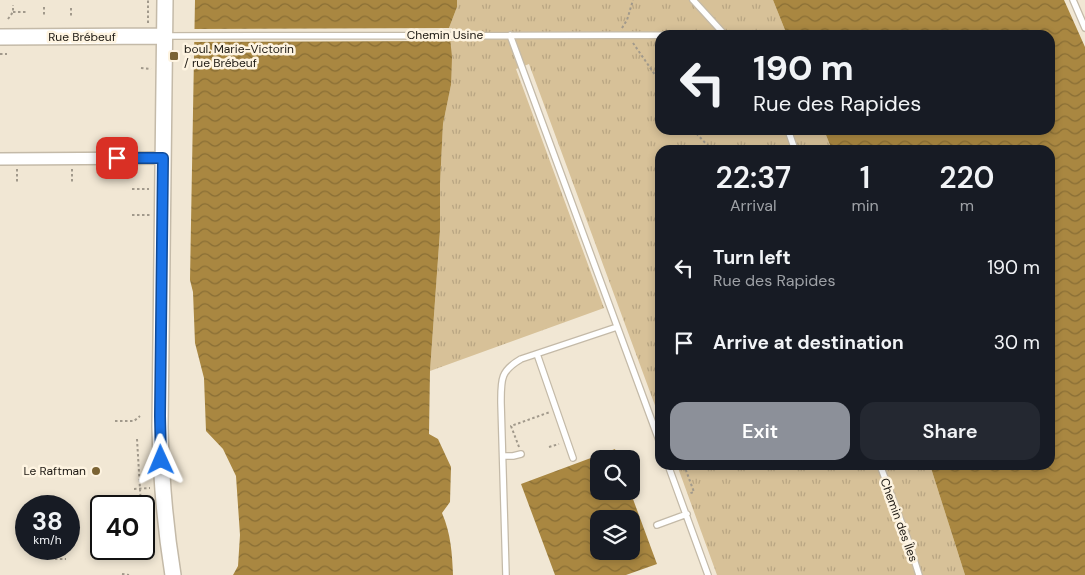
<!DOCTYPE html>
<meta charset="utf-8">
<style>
:root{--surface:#171b24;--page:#242831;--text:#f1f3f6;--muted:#9ea1a6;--accent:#8c9099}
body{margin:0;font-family:"DM Sans",sans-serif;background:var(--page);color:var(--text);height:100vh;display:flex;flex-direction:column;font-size:19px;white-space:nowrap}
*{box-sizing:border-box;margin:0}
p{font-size:16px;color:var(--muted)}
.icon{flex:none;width:28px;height:28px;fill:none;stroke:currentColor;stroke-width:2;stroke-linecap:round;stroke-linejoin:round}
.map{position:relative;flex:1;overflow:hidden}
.drawer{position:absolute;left:655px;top:145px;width:400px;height:325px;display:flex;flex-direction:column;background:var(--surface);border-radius:15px;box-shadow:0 2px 8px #0003}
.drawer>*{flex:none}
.hud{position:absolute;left:655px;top:30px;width:400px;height:105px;border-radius:15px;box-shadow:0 2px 8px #0003;background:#171b24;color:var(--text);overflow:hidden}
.buttons{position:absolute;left:590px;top:450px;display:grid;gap:10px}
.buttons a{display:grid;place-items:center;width:50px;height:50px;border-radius:10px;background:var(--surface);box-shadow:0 2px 8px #0003;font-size:25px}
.speed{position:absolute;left:15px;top:495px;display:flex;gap:10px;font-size:25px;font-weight:700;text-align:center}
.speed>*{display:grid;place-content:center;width:65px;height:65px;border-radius:50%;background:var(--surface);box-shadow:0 2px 8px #0003;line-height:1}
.speed small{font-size:12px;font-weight:400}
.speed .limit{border:2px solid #111;border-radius:8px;background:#fff;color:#111}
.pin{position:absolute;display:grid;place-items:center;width:42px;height:42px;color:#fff;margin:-21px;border-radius:10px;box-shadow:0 2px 8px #0006}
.me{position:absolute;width:55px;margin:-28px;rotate:359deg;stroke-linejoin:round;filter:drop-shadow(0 0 4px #0008)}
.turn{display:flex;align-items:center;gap:18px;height:105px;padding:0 15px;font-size:22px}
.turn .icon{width:65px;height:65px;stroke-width:2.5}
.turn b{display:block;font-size:35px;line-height:42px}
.eta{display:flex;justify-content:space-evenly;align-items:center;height:85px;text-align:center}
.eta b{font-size:30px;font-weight:600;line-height:35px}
.button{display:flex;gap:10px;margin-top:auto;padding:10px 15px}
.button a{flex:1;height:58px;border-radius:15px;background:var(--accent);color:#fff;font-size:20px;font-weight:600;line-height:58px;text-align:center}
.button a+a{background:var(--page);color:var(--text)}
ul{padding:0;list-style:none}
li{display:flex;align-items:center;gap:15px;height:75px;padding:0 15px}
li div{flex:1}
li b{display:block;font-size:19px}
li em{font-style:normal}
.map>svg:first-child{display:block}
.grass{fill:url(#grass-tufts)}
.water{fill:url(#water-waves);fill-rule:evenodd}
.pier{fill:#f1e7d4}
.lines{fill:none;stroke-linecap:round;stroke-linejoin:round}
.service-casing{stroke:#c4baa8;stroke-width:8}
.minor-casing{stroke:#c4baa8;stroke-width:14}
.tertiary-casing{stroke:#c4baa8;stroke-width:18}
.path{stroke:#a1998b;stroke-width:2;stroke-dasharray:2.5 2.5;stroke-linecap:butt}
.service{stroke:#fff;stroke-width:5.5}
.minor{stroke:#fff;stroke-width:11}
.tertiary{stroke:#fff;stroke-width:15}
.route-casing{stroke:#114b97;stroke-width:12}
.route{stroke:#1a73e8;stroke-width:9}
.poi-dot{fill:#7b6333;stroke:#fef4e1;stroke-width:2}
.labels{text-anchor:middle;stroke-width:5;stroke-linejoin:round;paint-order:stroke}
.street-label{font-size:12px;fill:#1d1913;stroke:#fef4e1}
.poi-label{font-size:12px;fill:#1d1913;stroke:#fef4e1;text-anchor:start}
</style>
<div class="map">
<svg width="1085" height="575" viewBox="0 0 1085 575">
<defs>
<pattern id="grass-tufts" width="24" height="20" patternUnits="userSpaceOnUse" patternTransform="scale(1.25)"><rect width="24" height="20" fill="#d7c198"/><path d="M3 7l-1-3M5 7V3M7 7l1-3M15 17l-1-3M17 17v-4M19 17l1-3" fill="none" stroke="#b8a582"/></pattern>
<pattern id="water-waves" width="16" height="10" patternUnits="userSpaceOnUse" patternTransform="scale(1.25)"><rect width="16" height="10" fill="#a98741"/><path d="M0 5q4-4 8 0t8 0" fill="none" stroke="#896e35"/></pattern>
</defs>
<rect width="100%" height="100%" fill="#f1e7d4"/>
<!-- grass -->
<path class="grass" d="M 457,0 L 773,0 L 787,35 L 660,35 L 660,130 L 824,130 L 832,150 L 660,150 L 660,419 L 529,64 L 516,69 L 604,308 L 430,371 L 440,231 L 440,184 L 443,124 L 451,85 L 449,28 L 457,7 Z
M 677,465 L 930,465 L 965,575 L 717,575 Z"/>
<!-- water -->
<path class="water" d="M 195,0 L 457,0 L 457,7 L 449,28 L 452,57 L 451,85 L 443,124 L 440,184 L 440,231 L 430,371 L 429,434 L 438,439 L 451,467 L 450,502 L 442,513 C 451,534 452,553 453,575 L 233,575 L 238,566 L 240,535 L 236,476 L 223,449 L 206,431 L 204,378 L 195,343 L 193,292 L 190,280 Z
M 773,0 L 1064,0 L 1085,47 L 1085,575 L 965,575 L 930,465 L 1050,465 L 1050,150 L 832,150 L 824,130 L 1050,130 L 1050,35 L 787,35 Z
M 615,449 L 618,459 L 599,459 L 599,491 L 630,491 L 657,564 L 626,575 L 555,575 L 521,484 ZM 599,519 L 631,519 L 631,551 L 599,551 Z"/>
<!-- pier -->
<path class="pier" d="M 452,28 L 453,41 L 192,42 L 192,29 Z"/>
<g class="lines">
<defs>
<path id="service" d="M 693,0 L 725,35
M 1073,0 L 1085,28
M 510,35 L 660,443
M 167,36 L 725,35
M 788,130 L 795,150
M 537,354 L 573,458
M 503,456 L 513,456 L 521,454
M 668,465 L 708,575
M 880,465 L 908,540 L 919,575
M 657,525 L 687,514
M 506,575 L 501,403 C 501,380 500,371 521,359 L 617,327"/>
<path id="minor" d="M 0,159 L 163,158"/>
<path id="tertiary" d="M 165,0 L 160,427 C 161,476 165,526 173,575
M 0,37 L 165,36"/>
</defs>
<!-- service casing -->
<use href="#service" class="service-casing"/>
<!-- minor casing -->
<use href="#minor" class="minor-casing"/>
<!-- tertiary casing -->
<use href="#tertiary" class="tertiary-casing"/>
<!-- path -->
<path class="path" d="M 44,7 L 44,16
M 71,8 L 71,17
M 13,12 L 26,12
M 8,19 L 13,12 L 13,5
M 148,23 L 148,0
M 622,28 L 627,20 L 633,0
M 633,43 L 660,82
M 0,54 L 7,54
M 141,68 L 151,69
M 693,130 L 712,150
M 17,169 L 17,182
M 72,169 L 72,182
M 132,189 L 149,189
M 132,215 L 150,215
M 115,421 L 134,421 L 140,416
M 137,439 L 141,506
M 519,447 L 511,426 L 550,412
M 549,447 L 559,444
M 684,465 L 694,492 L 688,494
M 134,489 L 150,488
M 53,555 L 54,559 L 66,559
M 122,574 L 129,575"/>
<!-- service -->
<use href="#service" class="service"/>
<!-- minor -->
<use href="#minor" class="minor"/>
<!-- tertiary -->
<use href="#tertiary" class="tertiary"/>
</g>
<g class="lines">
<defs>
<path id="route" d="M 117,158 L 163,158 L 160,416 L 161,460"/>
</defs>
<!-- route casing -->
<use href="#route" class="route-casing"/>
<!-- route -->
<use href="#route" class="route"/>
</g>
<!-- markers -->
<g class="poi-dot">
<rect x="169" y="51" width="10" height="10" rx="2.5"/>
<circle cx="96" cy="471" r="5"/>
</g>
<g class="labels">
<!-- street labels -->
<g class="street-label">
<text x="445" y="39">Chemin Usine</text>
<text x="82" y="41">Rue Brébeuf</text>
<text transform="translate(899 520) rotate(70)" y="4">Chemin des Îles</text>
</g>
<!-- poi labels -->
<g class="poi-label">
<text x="184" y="53">boul. Marie-Victorin<tspan x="184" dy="14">/ rue Brébeuf</tspan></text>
<text x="86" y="475" text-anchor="end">Le Raftman</text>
</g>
</g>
</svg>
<div class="buttons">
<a><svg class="icon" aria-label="search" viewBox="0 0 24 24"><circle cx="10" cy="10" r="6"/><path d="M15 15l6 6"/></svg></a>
<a><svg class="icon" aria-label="layers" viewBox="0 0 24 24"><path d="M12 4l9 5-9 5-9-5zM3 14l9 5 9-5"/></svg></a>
</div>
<div class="speed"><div>38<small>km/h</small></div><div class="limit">40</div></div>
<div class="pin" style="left:117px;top:158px;background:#d93025"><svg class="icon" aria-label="arrive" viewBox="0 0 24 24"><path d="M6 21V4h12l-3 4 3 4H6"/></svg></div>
<svg class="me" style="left:161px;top:460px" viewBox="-20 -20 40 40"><path d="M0-17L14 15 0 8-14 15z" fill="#1a73e8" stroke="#fff" stroke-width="4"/></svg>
<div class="hud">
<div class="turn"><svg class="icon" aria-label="left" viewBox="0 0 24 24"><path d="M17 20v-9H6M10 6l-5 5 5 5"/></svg><div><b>190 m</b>Rue des Rapides</div></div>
</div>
<section class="drawer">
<div class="eta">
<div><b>22:37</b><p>Arrival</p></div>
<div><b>1</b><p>min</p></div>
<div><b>220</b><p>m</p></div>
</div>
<ul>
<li><svg class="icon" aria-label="left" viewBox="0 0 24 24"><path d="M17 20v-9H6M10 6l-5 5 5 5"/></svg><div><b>Turn left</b><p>Rue des Rapides</p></div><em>190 m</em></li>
<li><svg class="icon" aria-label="arrive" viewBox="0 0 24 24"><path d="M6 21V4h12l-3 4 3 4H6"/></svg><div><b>Arrive at destination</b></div><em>30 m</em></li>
</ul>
<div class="button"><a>Exit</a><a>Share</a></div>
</section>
</div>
